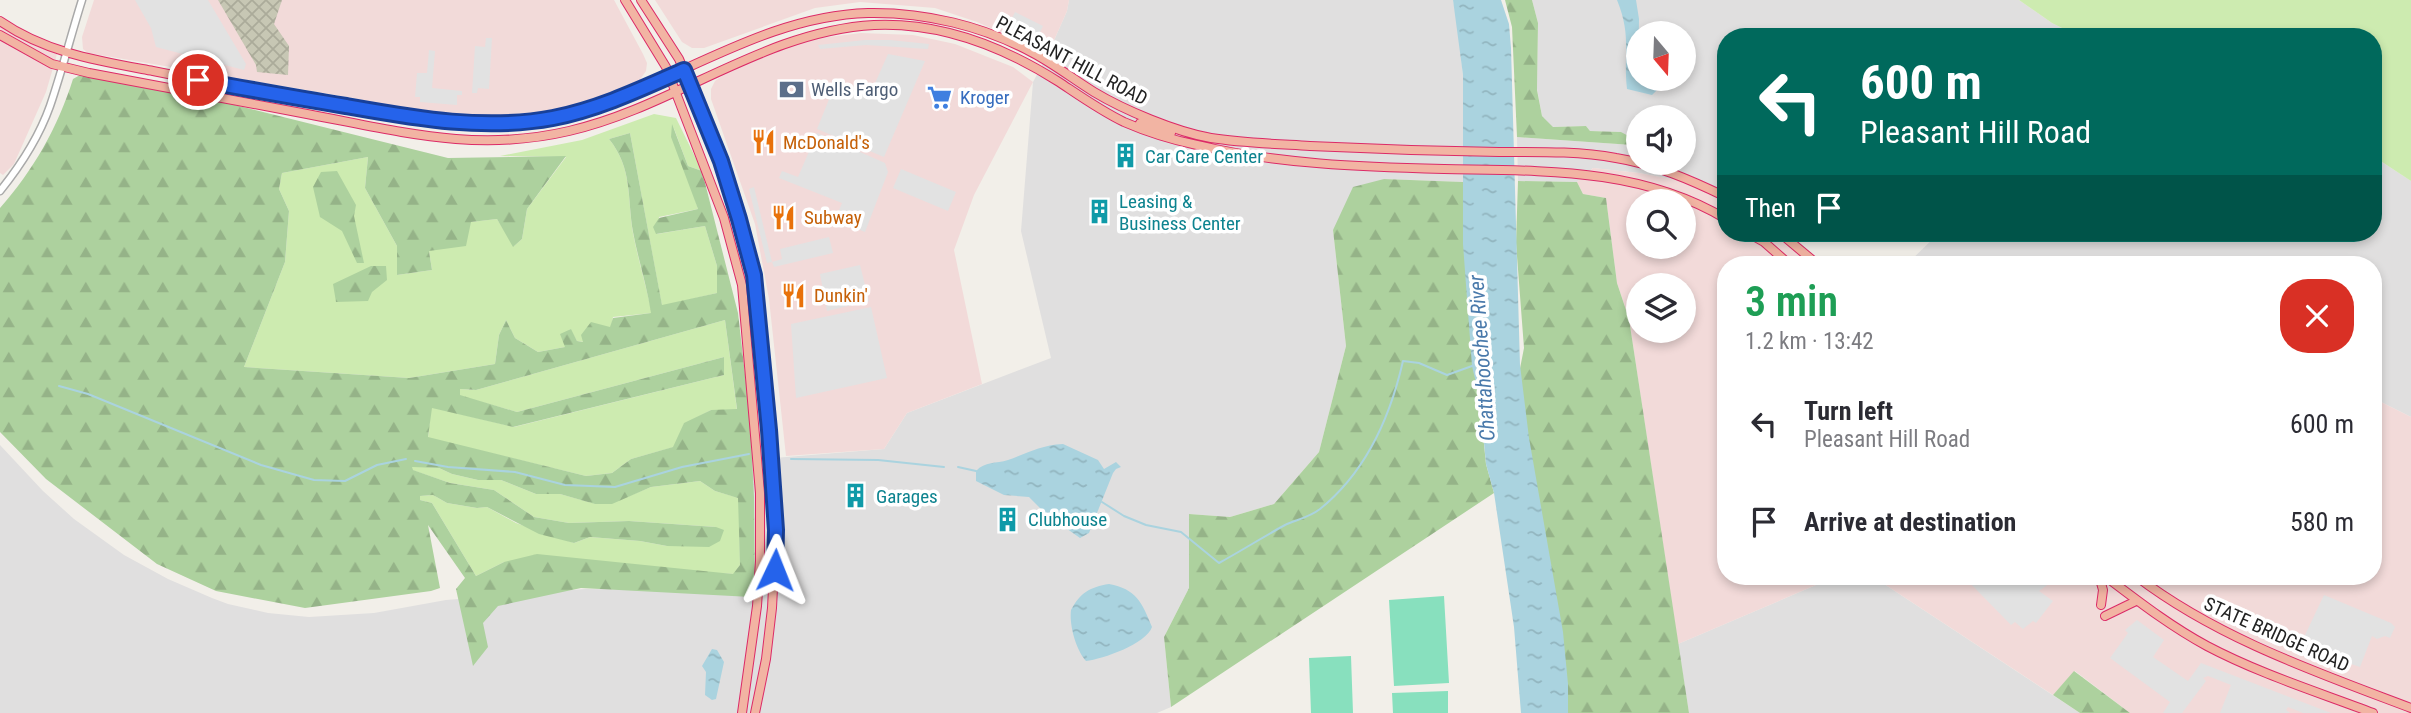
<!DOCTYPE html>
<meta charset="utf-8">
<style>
:root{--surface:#fff;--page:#f7f7f7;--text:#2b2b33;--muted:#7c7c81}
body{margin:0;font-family:"Roboto Condensed",sans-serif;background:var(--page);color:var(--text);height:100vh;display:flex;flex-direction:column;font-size:26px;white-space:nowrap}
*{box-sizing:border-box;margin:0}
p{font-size:23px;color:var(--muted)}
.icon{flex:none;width:38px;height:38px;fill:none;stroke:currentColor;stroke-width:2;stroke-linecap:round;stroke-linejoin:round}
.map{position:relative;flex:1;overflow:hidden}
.details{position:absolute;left:1717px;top:256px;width:665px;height:329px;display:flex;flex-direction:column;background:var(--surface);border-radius:28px;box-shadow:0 4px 10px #0003}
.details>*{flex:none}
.top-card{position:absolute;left:1717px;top:28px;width:665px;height:214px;border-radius:28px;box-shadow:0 4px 10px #0003;background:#00695c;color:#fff;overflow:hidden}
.needle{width:46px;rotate:161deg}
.controls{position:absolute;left:1626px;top:21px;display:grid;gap:14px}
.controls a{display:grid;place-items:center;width:70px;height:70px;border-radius:50%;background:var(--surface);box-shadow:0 4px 10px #0003;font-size:35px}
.pin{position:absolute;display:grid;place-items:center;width:60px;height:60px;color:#fff;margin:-30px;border:4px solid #fff;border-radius:50%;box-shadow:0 2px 7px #0007}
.me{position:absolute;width:77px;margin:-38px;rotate:2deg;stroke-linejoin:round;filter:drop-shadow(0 0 5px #0008)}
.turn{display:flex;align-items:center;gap:24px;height:147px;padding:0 28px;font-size:32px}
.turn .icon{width:91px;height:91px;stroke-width:2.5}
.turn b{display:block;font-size:49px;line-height:60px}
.then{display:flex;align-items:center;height:66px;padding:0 28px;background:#0003;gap:14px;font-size:26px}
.round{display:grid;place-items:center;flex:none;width:74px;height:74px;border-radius:28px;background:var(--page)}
.headline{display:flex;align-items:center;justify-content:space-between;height:119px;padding:0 28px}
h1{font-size:42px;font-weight:600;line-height:52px;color:#1e9e55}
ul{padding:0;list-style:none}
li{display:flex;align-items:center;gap:21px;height:98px;padding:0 28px}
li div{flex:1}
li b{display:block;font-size:26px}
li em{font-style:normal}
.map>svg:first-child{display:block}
.residential{fill:#e0dfdf;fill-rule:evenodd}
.commercial{fill:#f2dad9;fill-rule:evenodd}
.construction{fill:url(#construction-cross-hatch)}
.grass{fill:#cdebb0}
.forest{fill:url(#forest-firs);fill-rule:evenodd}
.pitch{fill:#88e0be}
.parking{fill:#e2e2e2}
.water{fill:url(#water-ripples)}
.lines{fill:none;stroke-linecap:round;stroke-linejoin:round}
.stream{stroke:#aad3df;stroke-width:2}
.tertiary-casing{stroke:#a9a9a9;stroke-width:9}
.trunk-casing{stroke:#dc2a67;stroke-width:10}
.tertiary{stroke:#fff;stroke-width:6}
.trunk{stroke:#f2b4a3;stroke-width:8}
.route-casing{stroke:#184099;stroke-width:18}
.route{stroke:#2563eb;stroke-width:12}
.labels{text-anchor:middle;stroke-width:7;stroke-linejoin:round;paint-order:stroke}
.street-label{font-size:19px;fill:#222;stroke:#fff}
.service-label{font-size:19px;fill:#4e5e75;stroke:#fff;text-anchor:start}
.shop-label{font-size:19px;fill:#366cbe;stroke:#fff;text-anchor:start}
.food-label{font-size:19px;fill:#c56008;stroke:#fff;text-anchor:start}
.culture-label{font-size:19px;fill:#0d838f;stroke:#fff;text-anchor:start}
.water-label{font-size:21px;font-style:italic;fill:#4a7aab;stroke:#fff}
</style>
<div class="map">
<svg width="2411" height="713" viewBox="0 0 2411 713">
<defs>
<pattern id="construction-cross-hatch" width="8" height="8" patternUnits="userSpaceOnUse" patternTransform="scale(1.75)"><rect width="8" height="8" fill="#c7c7b4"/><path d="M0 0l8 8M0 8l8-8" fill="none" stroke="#abab9a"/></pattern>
<pattern id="forest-firs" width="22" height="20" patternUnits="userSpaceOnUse" patternTransform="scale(1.75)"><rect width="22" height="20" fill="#add19e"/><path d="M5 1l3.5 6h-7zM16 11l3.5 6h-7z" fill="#95b388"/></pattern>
<pattern id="water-ripples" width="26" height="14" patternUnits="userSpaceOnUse" patternTransform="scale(1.75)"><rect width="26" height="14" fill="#aad3df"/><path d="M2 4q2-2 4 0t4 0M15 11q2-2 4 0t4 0" fill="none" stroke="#92b5bf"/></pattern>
</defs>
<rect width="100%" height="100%" fill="#f2efe9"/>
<!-- residential -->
<path class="residential" d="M 1069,0 L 1453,0 L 1457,21 L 1463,75 L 1463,182 L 1384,179 L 1333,230 L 1346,346 L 1319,452 L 1274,504 L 1230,517 L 1189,514 L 1189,588 L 1164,637 L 1171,707 L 1157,713 L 0,713 L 0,445 L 43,491 L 74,519 L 124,555 L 168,579 L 212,598 L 228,604 L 268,613 L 309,617 L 374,613 L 446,600 L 585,589 L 685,590 L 751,460 L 884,449 L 907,413 L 1051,358 L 1021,231 L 1033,82 L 1048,54 L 1067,11 Z
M 1532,0 L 2019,0 L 2052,23 L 2080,37 L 1726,37 L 1725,200 L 1698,184 L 1639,173 L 1593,168 L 1577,182 L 1518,181 L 1517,137 L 1632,145 L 1621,132 L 1590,131 L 1586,126 L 1552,127 L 1542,116 L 1537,89 L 1538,23 ZM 1638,33 L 1684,33 L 1684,79 L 1638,79 ZM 1638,117 L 1684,117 L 1684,163 L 1638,163 Z
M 2373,156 L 2411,181 L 2411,417 L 2373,398 L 2373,264 L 1907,264 L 1939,233 L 2373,233 Z
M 1837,576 L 1872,576 L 2080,713 L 1689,713 L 1678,644 Z"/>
<!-- commercial -->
<path class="commercial" d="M 94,0 L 614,0 L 643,54 L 647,63 L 646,71 L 639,81 L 608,97 L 549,113 L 455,119 L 353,98 L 88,53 L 83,49 L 82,37 Z
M 655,0 L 1069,0 L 1067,11 L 1048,54 L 977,22 L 935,8 L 860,2 L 815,8 L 704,48 L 692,48 L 682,42 Z
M 0,27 L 57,54 L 46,92 L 14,164 L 3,175 L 0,173 Z
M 861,33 L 913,35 L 955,44 L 1013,67 L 1033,82 L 974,195 L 954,250 L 982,384 L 907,413 L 884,449 L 786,456 L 769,299 L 755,224 L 711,99 L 711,89 L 715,81 L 722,76 L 784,48 L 820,38 Z
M 1593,168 L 1639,173 L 1698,184 L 1725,200 L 1726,233 L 1778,233 L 1809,264 L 1726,264 L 1726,576 L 1837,576 L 1678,644 L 1629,319 L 1617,283 L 1606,198 L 1583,194 L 1577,182 ZM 1638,201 L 1684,201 L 1684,247 L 1638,247 ZM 1638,285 L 1684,285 L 1684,331 L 1638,331 Z
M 2373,398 L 2411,417 L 2411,713 L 2130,713 L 2075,671 L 2053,695 L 1872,576 L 2373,576 Z"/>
<!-- construction -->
<path class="construction" d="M 218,0 L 282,0 L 274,24 L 289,46 L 288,75 L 257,72 L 256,65 Z"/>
<!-- grass -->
<path class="grass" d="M 2019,0 L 2411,0 L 2411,181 L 2373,156 L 2373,37 L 2080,37 L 2052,23 Z
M 654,114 L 676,118 L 702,171 L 688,166 L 673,126 L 698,209 L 659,217 L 657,234 L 705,226 L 717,266 L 717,293 L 662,306 L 630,133 L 609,139 C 633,169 627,197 633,233 C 638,259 646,286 652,313 L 613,317 L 611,327 L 584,342 L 577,341 L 570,329 L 565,347 L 538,352 L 515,338 L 506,320 L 499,335 L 495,364 L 409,378 L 244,367 L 285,262 L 289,211 L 279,189 L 282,173 L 368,157 L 365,188 L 397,246 L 397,275 L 432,270 L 429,251 L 470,222 L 497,219 L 514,246 L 522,239 L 527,209 L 566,157 L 500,156 L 582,140 Z
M 725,320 L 737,410 L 711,410 L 684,424 L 674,447 L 631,459 L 612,473 L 586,476 L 428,438 L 431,407 L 514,427 L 724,375 L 724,357 L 517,412 L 460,396 L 460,389 L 476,390 Z
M 411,466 L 439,468 L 452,474 L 478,480 L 501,480 L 536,494 L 560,494 L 596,504 L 612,503 L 651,487 L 700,481 L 715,491 L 739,498 L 740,565 L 734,574 L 504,562 L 476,576 L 432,503 L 420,500 L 420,496 L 433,495 L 447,503 L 477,508 L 487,507 L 516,523 L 574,543 L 590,537 L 640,541 L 667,546 L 716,527 L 629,521 L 569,523 L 534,517 L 494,490 L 450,483 L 412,470 Z"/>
<!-- forest -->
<path class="forest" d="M 1505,0 L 1532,0 L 1538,23 L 1537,90 L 1542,116 L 1553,127 L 1586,126 L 1590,131 L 1621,132 L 1634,139 L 1632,145 L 1517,137 L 1512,27 Z
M 80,75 L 199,96 L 448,158 L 566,156 L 527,209 L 522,239 L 513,247 L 497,219 L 471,222 L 466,246 L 429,251 L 432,270 L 397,275 L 397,246 L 365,188 L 368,157 L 282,173 L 279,189 L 289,211 L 285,262 L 244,367 L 409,378 L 495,364 L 499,335 L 506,320 L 515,338 L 538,352 L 565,347 L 560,334 L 571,329 L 577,341 L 583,342 L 581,335 L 591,322 L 610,327 L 613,318 L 651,313 C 647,286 638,259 633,232 C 627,197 633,169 609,139 L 630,133 L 662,305 L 717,293 L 717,266 L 705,226 L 656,234 L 653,227 L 659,218 L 698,209 L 671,137 L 672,124 L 688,166 L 702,171 L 738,313 L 750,418 L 754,497 L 755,595 L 751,597 L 581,588 L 498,606 L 483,623 L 488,647 L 473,666 L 456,589 L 465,578 L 428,525 L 440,588 L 431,591 L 305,608 L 216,591 L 157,564 L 46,479 L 0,432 L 0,208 C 33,171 58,127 73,79 ZM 725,320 L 737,409 L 711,410 L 684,423 L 673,447 L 631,459 L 612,473 L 586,476 L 428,437 L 432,408 L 513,427 L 724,375 L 724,357 L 517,412 L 460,395 L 460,389 L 476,390 ZM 412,467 L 439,468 L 452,474 L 478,480 L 501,480 L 536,494 L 560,494 L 595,504 L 612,504 L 651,487 L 700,481 L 715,491 L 738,498 L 740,565 L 733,574 L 537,554 L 504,562 L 476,576 L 432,503 L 420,500 L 420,496 L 433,495 L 447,503 L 477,508 L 487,507 L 539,534 L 574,543 L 590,537 L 640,541 L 667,546 L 709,547 L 720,541 L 724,530 L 716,527 L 629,521 L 569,523 L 534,517 L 494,490 L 450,483 L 413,470 Z
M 337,171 L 356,205 L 354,216 L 364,263 L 357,263 L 342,231 L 320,217 L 313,187 L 321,172 Z
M 1384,179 L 1463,182 C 1464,277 1477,370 1486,464 L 1494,493 L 1171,707 L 1164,637 L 1189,588 L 1189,514 L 1230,517 L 1274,504 L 1319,452 L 1346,346 L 1333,230 L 1353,187 Z
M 1518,181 L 1577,182 L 1583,194 L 1606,198 L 1617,283 L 1629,319 L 1689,713 L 1566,713 L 1514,399 L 1524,348 L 1516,243 Z
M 371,266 L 386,266 L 387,280 L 372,292 L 368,301 L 336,302 L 333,284 Z
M 2074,671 L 2130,713 L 2080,713 L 2053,695 Z"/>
<!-- pitch -->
<path class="pitch" d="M 1444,596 L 1449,683 L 1394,686 L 1389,600 Z
M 1351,656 L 1353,713 L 1311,713 L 1309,658 Z
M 1448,691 L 1448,713 L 1393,713 L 1392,693 Z"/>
<!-- parking -->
<path class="parking" d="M 135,0 L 208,0 L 246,64 L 244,70 L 156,47 L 151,28 Z
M 1015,12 L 1043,26 L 1036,40 L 1000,22 L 1003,16 L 1011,20 Z
M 486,38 L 492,38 L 489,89 L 478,88 L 477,93 L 472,93 L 475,46 L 485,47 Z
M 865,40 L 890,40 L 929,44 L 928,49 L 866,45 L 820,49 L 818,45 Z
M 429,50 L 435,51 L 432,88 L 462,91 L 462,95 L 457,95 L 457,105 L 420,102 L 420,97 L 415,97 L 417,73 L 427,73 Z
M 888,54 L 925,61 L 884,157 L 817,129 L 832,92 L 848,99 L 855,83 L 872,90 Z
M 817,133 L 885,163 L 888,172 L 865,232 L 835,220 L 842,203 L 779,178 L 782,171 L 798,177 Z
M 901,169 L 956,192 L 948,211 L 893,188 Z
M 754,187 L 772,262 L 782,259 L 780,249 L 829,237 L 833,253 L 774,267 L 772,262 L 767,263 L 749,189 Z
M 860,265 L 869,301 L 827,311 L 820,274 Z
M 871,307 L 887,378 L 796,398 L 791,324 Z
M 1968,576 L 2053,576 L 2048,580 L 2050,583 L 2039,591 L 2053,601 L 2036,623 L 2033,621 L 2023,629 L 2015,622 L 2011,625 L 1965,578 Z
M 2324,595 L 2391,623 L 2395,627 L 2390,638 L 2385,636 L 2377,639 L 2372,636 L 2360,667 L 2294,645 L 2305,635 Z
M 2137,620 L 2164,640 L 2153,657 L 2188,681 L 2201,663 L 2331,713 L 2303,713 L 2288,707 L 2286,710 L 2290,713 L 2220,713 L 2231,685 L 2208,676 L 2203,678 L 2206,681 L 2182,713 L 2163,713 L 2170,702 L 2110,658 L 2128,633 L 2125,630 Z"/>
<!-- water -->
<path class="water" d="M 1453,0 L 1501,0 L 1509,24 L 1511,48 L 1520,365 L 1529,438 L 1563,632 L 1568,684 L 1568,713 L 1521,713 L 1514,627 L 1494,493 L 1486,464 L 1480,400 L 1472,366 L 1463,244 L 1463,75 Z
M 1617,0 L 1636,0 L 1639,19 L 1638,79 L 1661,79 L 1661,86 L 1652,95 L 1627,89 C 1623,53 1632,37 1617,0 Z
M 1063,444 L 1098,460 L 1104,469 L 1116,462 L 1121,467 L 1116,469 L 1113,473 L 1089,533 L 1080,538 L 1046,514 L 1029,497 L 1004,495 L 976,481 L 976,471 C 985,461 996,464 1008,460 C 1028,453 1041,445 1063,444 Z
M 1109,584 C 1136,589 1142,602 1152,627 C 1146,644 1103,659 1086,661 C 1076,650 1069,625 1071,610 C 1080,593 1090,587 1109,584 Z
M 712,649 L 717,650 L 724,662 L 716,699 L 712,700 L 705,695 L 706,672 L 702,666 Z"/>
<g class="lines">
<!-- stream -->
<path class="stream" d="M 59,386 L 88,394 L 261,465 L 314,480 L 345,481 L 377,465 L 406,459
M 791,459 L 878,460 L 944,467
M 415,461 L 448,467 L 515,472 L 565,485 L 615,487 L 682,467 L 749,454
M 958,467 L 976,471
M 1102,502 L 1124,516 L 1146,525 L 1181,532 L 1219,563 C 1241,551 1263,537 1285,525 C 1296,520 1310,517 1320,509 C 1366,472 1390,418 1403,361 L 1419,363 L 1447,375 L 1472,366"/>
<defs>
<path id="tertiary" d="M 0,191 C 21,165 39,137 50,106 C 62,71 71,35 82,0"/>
<path id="trunk" d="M 625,0 L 666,67 L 724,218 L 742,285 L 760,493 L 760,561 L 757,606 L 742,713
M 641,0 L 679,59 L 710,133 L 739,219 L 754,275 L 767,400 L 776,530 L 772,608 L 766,659 L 755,713
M 0,21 C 46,53 99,61 153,71 C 188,78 223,85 259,91 C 327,103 395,118 464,123 C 499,126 537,123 571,114 C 672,86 761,16 868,13 C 925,12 983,26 1033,53 C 1054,64 1073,79 1094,92 C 1124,110 1176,132 1211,138 C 1243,143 1277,144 1310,146 C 1373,149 1436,151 1499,152 C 1537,152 1578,151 1616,158 C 1654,164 1691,180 1726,197
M 0,35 L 52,64 L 89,73 C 162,87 235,100 307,114 C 399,131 475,153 569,131 C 674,107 764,31 874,25 C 940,22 1004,47 1059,82 C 1080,96 1101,111 1124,122 C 1147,132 1173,140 1197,145 C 1277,164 1362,167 1444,169 C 1540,171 1640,167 1726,219
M 1140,123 L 1171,133
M 1748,233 L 1764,242 L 1789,264
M 1780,233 L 1817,264
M 2099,576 L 2103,590 L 2101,605
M 2105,576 C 2138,601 2170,626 2207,646 C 2260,674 2318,692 2373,713
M 2136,576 C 2217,638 2316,672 2411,708
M 2105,616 L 2136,601"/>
</defs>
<!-- tertiary casing -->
<use href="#tertiary" class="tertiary-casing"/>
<!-- trunk casing -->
<use href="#trunk" class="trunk-casing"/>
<!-- tertiary -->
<use href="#tertiary" class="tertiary"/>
<!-- trunk -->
<use href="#trunk" class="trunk"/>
</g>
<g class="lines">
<defs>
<path id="route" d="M 198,80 C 247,89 297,98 346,106 C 414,118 484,131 553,118 C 599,109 641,89 684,70 L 721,161 L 739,219 L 754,275 L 769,430 L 776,530 L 775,570"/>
</defs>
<!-- route casing -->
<use href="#route" class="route-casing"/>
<!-- route -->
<use href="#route" class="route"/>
</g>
<!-- icons -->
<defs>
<symbol id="bank-bare" viewBox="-9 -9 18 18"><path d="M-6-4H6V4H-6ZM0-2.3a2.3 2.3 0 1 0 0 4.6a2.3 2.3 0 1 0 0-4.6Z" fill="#5c6f8a" stroke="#fff" stroke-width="2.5" paint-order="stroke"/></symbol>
<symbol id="supermarket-bare" viewBox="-9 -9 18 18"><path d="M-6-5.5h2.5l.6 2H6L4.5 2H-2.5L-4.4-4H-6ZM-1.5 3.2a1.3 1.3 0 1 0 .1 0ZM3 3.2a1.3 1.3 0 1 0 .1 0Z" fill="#3f7fe0" stroke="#fff" stroke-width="2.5" paint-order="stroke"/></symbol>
<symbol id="restaurant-bare" viewBox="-9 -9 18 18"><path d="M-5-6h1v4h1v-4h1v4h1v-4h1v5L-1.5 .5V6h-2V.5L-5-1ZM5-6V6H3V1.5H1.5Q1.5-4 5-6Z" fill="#e8710a" stroke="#fff" stroke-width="2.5" paint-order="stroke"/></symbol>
<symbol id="building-bare" viewBox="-9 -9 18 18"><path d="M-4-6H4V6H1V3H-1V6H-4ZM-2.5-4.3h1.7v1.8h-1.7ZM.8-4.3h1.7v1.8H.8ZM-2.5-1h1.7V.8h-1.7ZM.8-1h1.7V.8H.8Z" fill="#0f9aa8" stroke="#fff" stroke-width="2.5" paint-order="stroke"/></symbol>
</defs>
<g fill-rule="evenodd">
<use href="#bank-bare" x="774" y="72" width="35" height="35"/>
<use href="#supermarket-bare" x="922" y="80" width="35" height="35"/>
<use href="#restaurant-bare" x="746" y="124" width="35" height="35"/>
<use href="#building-bare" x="1108" y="138" width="35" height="35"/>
<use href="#building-bare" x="1082" y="194" width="35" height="35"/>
<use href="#restaurant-bare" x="766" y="200" width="35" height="35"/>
<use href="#restaurant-bare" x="776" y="278" width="35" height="35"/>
<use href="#building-bare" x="838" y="478" width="35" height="35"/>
<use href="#building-bare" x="990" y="502" width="35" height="35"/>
</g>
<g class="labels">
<!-- street labels -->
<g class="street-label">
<text transform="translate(1072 60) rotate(28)" y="7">PLEASANT HILL ROAD</text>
<text transform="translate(2277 634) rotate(24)" y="7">STATE BRIDGE ROAD</text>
</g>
<!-- service labels -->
<g class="service-label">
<text x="811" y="96">Wells Fargo</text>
</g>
<!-- shop labels -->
<g class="shop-label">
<text x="960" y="104">Kroger</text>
</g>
<!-- food labels -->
<g class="food-label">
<text x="783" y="149">McDonald's</text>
<text x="804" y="224">Subway</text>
<text x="814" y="302">Dunkin'</text>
</g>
<!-- culture labels -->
<g class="culture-label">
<text x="1145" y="163">Car Care Center</text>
<text x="1119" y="208">Leasing &amp;<tspan x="1119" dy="22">Business Center</tspan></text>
<text x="876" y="503">Garages</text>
<text x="1028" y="526">Clubhouse</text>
</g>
<!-- water labels -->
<g class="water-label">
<text transform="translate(1482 358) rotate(-94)" y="7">Chattahoochee River</text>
</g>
</g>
</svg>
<div class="controls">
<a><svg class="needle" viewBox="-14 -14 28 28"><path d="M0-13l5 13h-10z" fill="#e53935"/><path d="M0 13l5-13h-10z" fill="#7c7c81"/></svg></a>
<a><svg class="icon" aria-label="sound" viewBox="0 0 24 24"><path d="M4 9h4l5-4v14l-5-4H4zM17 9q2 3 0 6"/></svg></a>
<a><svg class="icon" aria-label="search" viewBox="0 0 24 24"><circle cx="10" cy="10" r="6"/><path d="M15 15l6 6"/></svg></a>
<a><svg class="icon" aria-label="layers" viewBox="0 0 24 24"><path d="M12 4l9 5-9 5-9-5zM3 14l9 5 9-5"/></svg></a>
</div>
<div class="pin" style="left:198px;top:80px;background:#d93025"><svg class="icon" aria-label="arrive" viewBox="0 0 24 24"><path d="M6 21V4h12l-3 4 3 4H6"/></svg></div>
<svg class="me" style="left:775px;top:570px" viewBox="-20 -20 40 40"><path d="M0-17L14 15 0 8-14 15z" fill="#2563eb" stroke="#fff" stroke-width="4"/></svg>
<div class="top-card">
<div class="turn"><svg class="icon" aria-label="left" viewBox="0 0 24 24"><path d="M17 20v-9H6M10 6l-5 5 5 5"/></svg><div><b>600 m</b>Pleasant Hill Road</div></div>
<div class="then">Then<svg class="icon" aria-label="arrive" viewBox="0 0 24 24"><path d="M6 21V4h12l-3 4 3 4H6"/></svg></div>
</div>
<section class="details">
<div class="headline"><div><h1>3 min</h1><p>1.2 km · 13:42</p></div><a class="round" style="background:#d93025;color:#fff"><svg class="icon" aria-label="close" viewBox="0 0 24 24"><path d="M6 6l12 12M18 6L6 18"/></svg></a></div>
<ul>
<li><svg class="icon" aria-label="left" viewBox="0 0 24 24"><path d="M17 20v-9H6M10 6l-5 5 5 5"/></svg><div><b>Turn left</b><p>Pleasant Hill Road</p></div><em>600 m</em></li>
<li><svg class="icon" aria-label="arrive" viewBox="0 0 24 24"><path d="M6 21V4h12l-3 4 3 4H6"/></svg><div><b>Arrive at destination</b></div><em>580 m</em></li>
</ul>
</section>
</div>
